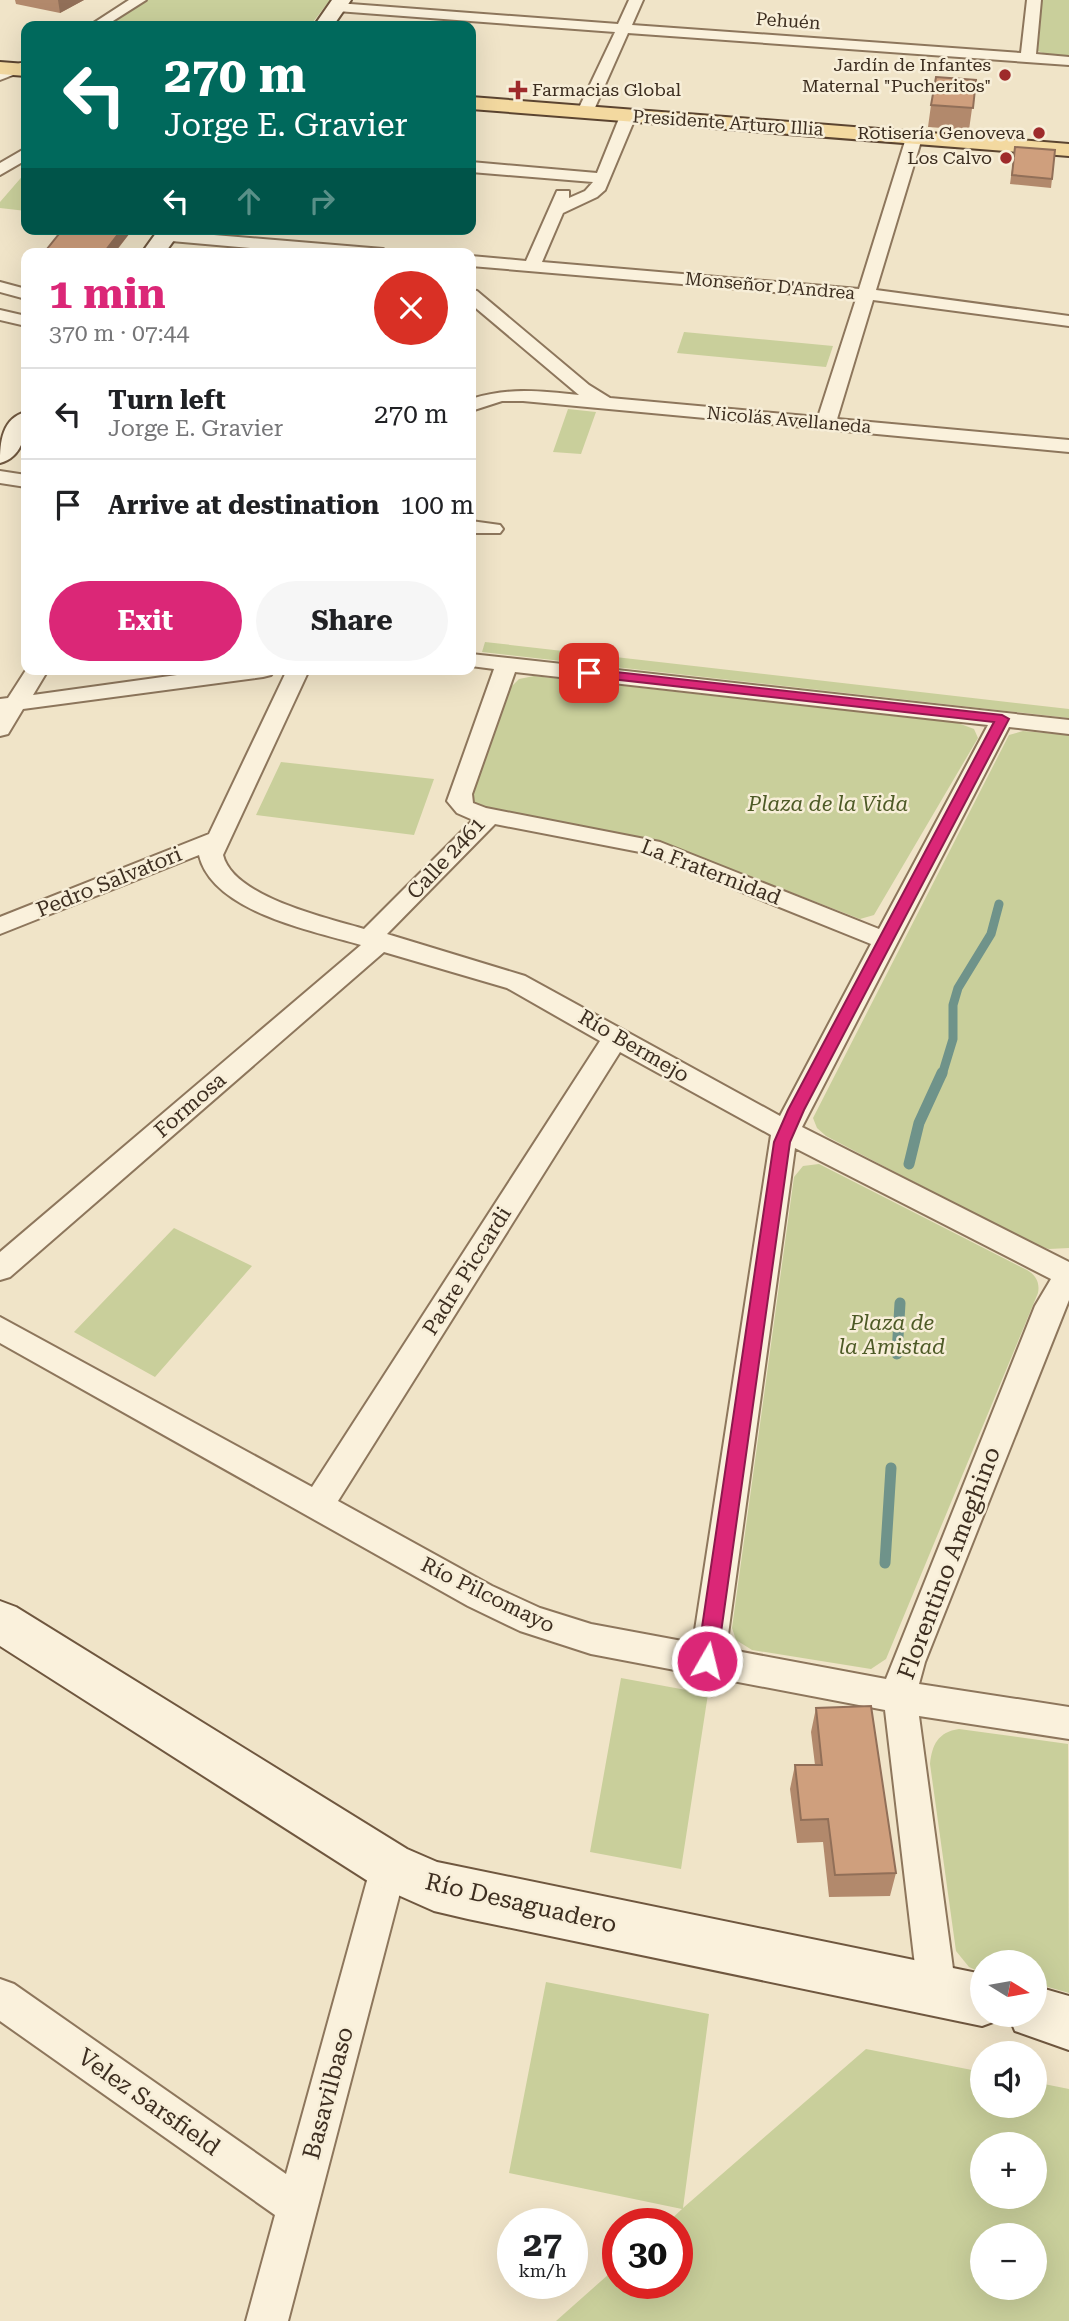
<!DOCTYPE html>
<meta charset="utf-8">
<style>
:root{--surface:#fff;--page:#f6f6f6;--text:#202124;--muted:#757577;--line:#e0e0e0;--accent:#db2777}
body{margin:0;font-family:"Roboto Serif",serif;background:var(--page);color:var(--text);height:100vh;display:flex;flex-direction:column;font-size:26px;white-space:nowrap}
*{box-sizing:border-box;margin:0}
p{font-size:23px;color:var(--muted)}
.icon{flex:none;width:38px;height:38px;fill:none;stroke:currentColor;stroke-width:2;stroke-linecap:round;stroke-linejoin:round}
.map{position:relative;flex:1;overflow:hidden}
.panel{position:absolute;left:21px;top:248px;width:455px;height:427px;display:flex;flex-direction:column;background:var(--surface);border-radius:14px;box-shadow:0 7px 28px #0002}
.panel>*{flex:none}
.top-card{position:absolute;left:21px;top:21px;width:455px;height:214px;border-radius:14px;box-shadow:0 7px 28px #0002;background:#00695c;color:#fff;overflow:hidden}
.needle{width:46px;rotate:101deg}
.fabs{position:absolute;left:970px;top:1950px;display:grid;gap:14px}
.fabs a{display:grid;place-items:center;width:77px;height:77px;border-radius:50%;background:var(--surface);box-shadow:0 7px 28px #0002;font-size:35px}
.speed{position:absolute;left:497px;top:2208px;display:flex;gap:14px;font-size:35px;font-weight:700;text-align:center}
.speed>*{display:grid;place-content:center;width:91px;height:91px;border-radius:50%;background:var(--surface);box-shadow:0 7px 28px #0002;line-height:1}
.speed small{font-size:18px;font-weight:400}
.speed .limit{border:10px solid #d22;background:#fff;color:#111}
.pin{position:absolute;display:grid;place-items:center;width:60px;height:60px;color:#fff;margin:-30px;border-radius:14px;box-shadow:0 4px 10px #0006}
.me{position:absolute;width:77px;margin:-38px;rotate:8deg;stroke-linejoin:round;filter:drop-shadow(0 0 5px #0008)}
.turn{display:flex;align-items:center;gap:24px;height:147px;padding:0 28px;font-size:32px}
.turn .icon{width:91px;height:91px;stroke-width:2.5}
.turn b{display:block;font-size:49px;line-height:60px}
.lanes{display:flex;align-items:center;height:66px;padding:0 28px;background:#0003;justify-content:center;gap:35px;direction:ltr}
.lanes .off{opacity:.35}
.round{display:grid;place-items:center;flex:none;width:74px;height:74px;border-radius:37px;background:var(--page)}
.head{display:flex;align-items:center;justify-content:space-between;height:119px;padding:0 28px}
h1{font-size:42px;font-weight:700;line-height:52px;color:var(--accent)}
.primary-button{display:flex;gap:14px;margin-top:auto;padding:14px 28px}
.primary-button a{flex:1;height:80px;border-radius:42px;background:var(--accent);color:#fff;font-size:28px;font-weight:700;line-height:80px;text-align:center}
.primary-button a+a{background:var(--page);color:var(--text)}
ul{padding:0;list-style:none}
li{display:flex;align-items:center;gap:21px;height:91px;padding:0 28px;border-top:2px solid var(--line)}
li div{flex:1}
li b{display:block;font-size:26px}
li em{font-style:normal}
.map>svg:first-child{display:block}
.green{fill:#c9cf9b;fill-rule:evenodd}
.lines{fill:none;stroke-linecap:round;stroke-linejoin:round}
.stream-far1{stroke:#6f938a;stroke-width:9}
.stream{stroke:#6f938a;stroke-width:11}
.street-casing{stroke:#8d765c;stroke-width:4}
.secondary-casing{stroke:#6f573f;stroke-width:4}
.primary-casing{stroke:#5b4430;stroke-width:4}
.street{fill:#faf1dc;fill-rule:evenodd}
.secondary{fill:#faf1dc;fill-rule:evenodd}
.primary{fill:#f3d9a0;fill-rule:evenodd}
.wall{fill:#b2896c}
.shaded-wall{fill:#916f58}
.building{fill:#cf9f7d;stroke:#916f58;stroke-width:2}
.route{fill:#db2777;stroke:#8e194d;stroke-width:2}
.poi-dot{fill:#9e2a2b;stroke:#f7eed8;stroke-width:2.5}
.labels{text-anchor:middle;stroke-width:5;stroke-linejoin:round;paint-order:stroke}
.far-street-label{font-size:18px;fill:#3d2e20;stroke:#f7eed8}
.far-poi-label{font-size:18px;fill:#3d2e20;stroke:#f7eed8;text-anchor:end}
.park-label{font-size:21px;font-style:italic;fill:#4d5a26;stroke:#f7eed8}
.street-label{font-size:21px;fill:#3d2e20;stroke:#f7eed8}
.near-street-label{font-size:24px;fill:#3d2e20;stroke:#f7eed8}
</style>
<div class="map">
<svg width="1069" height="2321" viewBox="0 0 1069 2321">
<rect width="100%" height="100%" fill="#f0e4c8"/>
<!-- green -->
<path class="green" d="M 146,0 L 330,0 L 310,26 L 103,26 Z
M 1042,0 L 1069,0 L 1069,57 L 1048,55 L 1038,51 Z
M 26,172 L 26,211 L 0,208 L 0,202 Z
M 684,332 L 833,346 L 826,367 L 677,353 Z
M 568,409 L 596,412 L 581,454 L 553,452 Z
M 485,642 L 1069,709 L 1069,718 L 482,652 Z
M 534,676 L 958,723 L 974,729 L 978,738 L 874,915 L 860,919 L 664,843 L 482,807 L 473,803 L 472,795 L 508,690 L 519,679 Z
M 1023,731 L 1069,735 L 1069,1248 L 1049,1249 L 1033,1244 L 826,1136 L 817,1128 L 813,1118 L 1009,735 Z
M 281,762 L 434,779 L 414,835 L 256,815 Z
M 819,1164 L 1027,1270 C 1036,1275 1040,1283 1038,1293 L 886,1659 L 871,1669 L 752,1650 L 736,1640 L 732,1628 L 794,1177 L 803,1166 Z
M 174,1228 L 252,1266 L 155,1377 L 74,1332 Z
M 621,1678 L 708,1694 L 681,1869 L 590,1852 Z
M 959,1729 L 1068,1744 L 1069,1993 L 1034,1983 L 1034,1962 L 982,1962 L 982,1973 L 969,1967 L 956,1951 L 930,1764 C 932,1745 938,1732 959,1729 Z
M 546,1982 L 709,2014 L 683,2208 L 866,2049 L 982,2072 L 982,2105 L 1034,2105 L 1034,2082 L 1069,2089 L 1069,2321 L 556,2321 L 618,2266 L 618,2284 L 677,2284 L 677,2224 L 666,2224 L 682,2209 L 509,2173 ZM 982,2144 L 1034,2144 L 1034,2196 L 982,2196 ZM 982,2235 L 1034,2235 L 1034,2287 L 982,2287 Z"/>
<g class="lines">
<!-- stream-far1 -->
<path class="stream-far1" d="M 942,1075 L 953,1039 L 953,1005 L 958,988 L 991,934 L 999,904"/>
<!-- stream -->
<path class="stream" d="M 909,1164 L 919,1123 L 942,1073
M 897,1354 L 900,1303
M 885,1563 L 891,1468"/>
<defs>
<path id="street" d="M 129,0 L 146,0 L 105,26 L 89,26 Z
M 629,0 L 643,0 L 632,25 L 1021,53 L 1027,0 L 1041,0 L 1036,54 L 1069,57 L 1069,65 L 628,33 L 593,112 L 585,117 L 577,112 L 615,32 L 337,11 L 330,7 L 337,3 L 618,24 Z
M 26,61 L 26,70 L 0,80 L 0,71 Z
M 628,111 L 636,116 L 605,190 L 597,197 L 563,213 L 542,262 L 859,289 L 906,138 L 914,133 L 919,135 L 922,138 L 876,290 L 1069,316 L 1069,326 L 873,300 L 837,419 L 1069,440 L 1069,452 L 523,401 L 502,401 L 471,411 L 471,399 C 510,387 539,391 579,395 L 471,304 L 471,290 L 477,291 L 589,385 L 610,398 L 818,417 L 856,299 L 471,266 L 471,256 L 526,261 L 557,191 L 569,191 L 569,198 L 585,191 L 593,182 L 471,172 L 471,162 L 597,173 L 620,116 Z
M 26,148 L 26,160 L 0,175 L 0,163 Z
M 166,231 L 383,249 L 391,254 L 319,254 L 160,240 L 158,236 L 160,232 Z
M 0,282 L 26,289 L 26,299 L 0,292 Z
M 0,310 L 26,316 L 26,326 L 0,320 Z
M 0,471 L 26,475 L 26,487 L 0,483 Z
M 471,521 L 500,525 L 503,529 L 500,533 L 471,533 Z
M 471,654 L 1069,720 L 1069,734 L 1009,727 L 802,1127 L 1069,1262 L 1069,1300 L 925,1662 L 919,1684 L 1069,1707 L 1069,1739 L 919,1716 L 956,1991 L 951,2005 L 937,2010 L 923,2005 L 918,1991 L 885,1710 L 591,1654 L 520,1631 L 468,1606 L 0,1343 L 0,1317 L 312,1487 L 600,1041 L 507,988 L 384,952 L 10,1277 L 0,1280 L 0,1252 L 361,945 C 314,931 212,912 199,855 L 0,934 L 0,917 L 209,834 L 287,670 L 309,670 L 223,855 C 233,897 327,918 364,929 L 473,820 L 457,813 L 447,801 L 494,669 L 471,666 ZM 515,672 L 988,725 L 879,929 L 660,842 L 486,808 L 473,803 L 472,794 ZM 495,824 L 645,853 L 871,944 L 780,1116 L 525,976 L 387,934 ZM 620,1052 L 771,1135 L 693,1643 L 591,1624 L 540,1608 L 492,1586 L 338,1501 ZM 795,1148 L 1051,1279 L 1035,1306 L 886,1679 L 726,1649 Z
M 26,670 L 48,670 L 33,695 L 213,670 L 274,670 L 271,675 L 263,677 L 23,709 L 8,734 L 0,736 L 0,699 L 8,698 Z
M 389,1848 L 402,1854 L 407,1866 L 288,2321 L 246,2321 L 275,2215 L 0,2021 L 0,1979 L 14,1984 L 286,2174 L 371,1866 L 376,1854 Z"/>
<path id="secondary" d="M 332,0 L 351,0 L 333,26 L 314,26 Z
M 159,229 L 182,229 L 164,254 L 141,254 Z
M 26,412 C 27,432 23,457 0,463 C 0,442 2,418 26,412 Z
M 0,1601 L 16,1607 L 407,1849 L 437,1862 L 982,1974 L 982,2014 L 1002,2014 L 1001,2019 L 982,2026 L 468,1919 L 434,1911 L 371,1883 L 0,1646 Z
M 1034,1986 L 1069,1996 L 1069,2050 L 1015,2031 L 1008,2014 L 1034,2014 Z"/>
<path id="primary" d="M 0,62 L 26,64 L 26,76 L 0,74 Z
M 471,97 L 1069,144 L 1069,156 L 471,109 Z"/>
</defs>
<!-- street casing -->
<use href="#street" class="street-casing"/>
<!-- secondary casing -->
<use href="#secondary" class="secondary-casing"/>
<!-- primary casing -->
<use href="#primary" class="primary-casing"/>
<!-- street -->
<use href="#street" class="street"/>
<!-- secondary -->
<use href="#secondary" class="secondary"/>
<!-- primary -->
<use href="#primary" class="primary"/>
</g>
<!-- wall -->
<path class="wall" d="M 15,0 L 84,0 L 60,13 L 16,4 Z
M 976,80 L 969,130 L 928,127 L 931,105 Z
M 1015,147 L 1052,179 L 1051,188 L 1010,184 Z
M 47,229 L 133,229 L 114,254 L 43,254 L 59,234 L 48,233 Z
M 816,1708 L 896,1873 L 890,1896 L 829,1897 L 823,1842 L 797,1843 L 790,1789 L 795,1765 L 815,1765 L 811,1732 Z"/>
<!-- shaded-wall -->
<path class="shaded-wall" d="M 58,0 L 84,0 L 60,13 Z
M 122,229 L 133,229 L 114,253 L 106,254 L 106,250 Z"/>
<!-- building -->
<path class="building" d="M 936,77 L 976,80 L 973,108 L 931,105 Z
M 1015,147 L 1055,150 L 1052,179 L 1012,175 Z
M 63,229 L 122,229 L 106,250 L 114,251 L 112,254 L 43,254 Z
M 871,1706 L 896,1873 L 835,1875 L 828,1819 L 801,1820 L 795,1765 L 822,1765 L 816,1708 Z"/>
<!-- route -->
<path class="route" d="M 589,669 L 1002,715 L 1009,719 L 804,1110 L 790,1142 L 717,1661 L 714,1667 L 707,1670 L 700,1667 L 697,1661 L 774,1142 L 788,1110 L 994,722 L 585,676 L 585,670 Z"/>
<!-- markers -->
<g class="poi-dot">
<circle cx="1005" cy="75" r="7"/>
<path d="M514.5 79.5h7v7h7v7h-7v7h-7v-7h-7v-7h7z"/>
<circle cx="1039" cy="133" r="7"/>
<circle cx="1006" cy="158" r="7"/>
</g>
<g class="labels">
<!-- far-street labels -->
<g class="far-street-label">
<text transform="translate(788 21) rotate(4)" y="6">Pehuén</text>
<text transform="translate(728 123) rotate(4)" y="6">Presidente Arturo Illia</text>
<text transform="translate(770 286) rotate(5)" y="6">Monseñor D'Andrea</text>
<text transform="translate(789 420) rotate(5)" y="6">Nicolás Avellaneda</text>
</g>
<!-- far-poi labels -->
<g class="far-poi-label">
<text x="991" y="71">Jardín de Infantes<tspan x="991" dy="21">Maternal "Pucheritos"</tspan></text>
<text x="532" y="96" text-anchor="start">Farmacias Global</text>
<text x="1025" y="139">Rotisería Genoveva</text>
<text x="992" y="164">Los Calvo</text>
</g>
<!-- park labels -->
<g class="park-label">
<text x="828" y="811">Plaza de la Vida</text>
<text x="892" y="1330">Plaza de<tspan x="892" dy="24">la Amistad</tspan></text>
</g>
<!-- street labels -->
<g class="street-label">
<text transform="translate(446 858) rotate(-47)" y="7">Calle 2461</text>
<text transform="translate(711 872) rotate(21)" y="7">La Fraternidad</text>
<text transform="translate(109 882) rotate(-22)" y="7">Pedro Salvatori</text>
<text transform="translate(634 1046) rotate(30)" y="7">Río Bermejo</text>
<text transform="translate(190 1105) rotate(-41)" y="7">Formosa</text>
<text transform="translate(467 1271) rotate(-58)" y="7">Padre Piccardi</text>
<text transform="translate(488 1595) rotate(26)" y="7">Río Pilcomayo</text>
</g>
<!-- near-street labels -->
<g class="near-street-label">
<text transform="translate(949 1563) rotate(-69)" y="8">Florentino Ameghino</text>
<text transform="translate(521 1903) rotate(13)" y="8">Río Desaguadero</text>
<text transform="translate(328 2093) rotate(-75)" y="8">Basavilbaso</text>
<text transform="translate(149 2102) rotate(35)" y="8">Velez Sarsfield</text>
</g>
</g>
</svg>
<div class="fabs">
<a><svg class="needle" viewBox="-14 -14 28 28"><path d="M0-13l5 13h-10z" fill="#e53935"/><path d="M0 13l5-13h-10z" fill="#757577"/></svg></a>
<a><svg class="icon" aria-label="sound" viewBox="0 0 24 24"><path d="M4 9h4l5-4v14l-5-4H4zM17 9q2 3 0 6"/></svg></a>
<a>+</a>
<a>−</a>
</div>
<div class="speed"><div>27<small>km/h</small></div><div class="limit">30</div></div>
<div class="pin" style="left:589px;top:673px;background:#d93025"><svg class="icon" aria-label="arrive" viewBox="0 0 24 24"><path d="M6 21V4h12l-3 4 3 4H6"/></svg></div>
<svg class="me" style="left:707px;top:1661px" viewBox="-20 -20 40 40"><circle r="17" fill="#db2777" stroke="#fff" stroke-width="3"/><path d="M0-11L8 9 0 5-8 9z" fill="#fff"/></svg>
<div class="top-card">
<div class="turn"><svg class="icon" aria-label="left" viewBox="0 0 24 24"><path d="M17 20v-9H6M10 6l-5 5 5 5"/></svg><div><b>270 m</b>Jorge E. Gravier</div></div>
<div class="lanes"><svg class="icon" aria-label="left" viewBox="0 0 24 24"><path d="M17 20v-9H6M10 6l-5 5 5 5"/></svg><svg class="icon off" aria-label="ahead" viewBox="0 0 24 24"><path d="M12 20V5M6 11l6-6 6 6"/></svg><svg class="icon off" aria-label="right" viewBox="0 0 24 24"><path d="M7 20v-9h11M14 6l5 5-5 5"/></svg></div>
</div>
<section class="panel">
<div class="head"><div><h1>1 min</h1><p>370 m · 07:44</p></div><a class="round" style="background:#d93025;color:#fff"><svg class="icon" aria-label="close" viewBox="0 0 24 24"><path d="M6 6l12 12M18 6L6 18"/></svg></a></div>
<ul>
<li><svg class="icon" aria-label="left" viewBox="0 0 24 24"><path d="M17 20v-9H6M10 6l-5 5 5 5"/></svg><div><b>Turn left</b><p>Jorge E. Gravier</p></div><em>270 m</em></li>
<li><svg class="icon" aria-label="arrive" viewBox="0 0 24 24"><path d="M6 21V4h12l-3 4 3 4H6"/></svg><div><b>Arrive at destination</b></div><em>100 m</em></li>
</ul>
<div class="primary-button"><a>Exit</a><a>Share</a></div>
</section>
</div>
